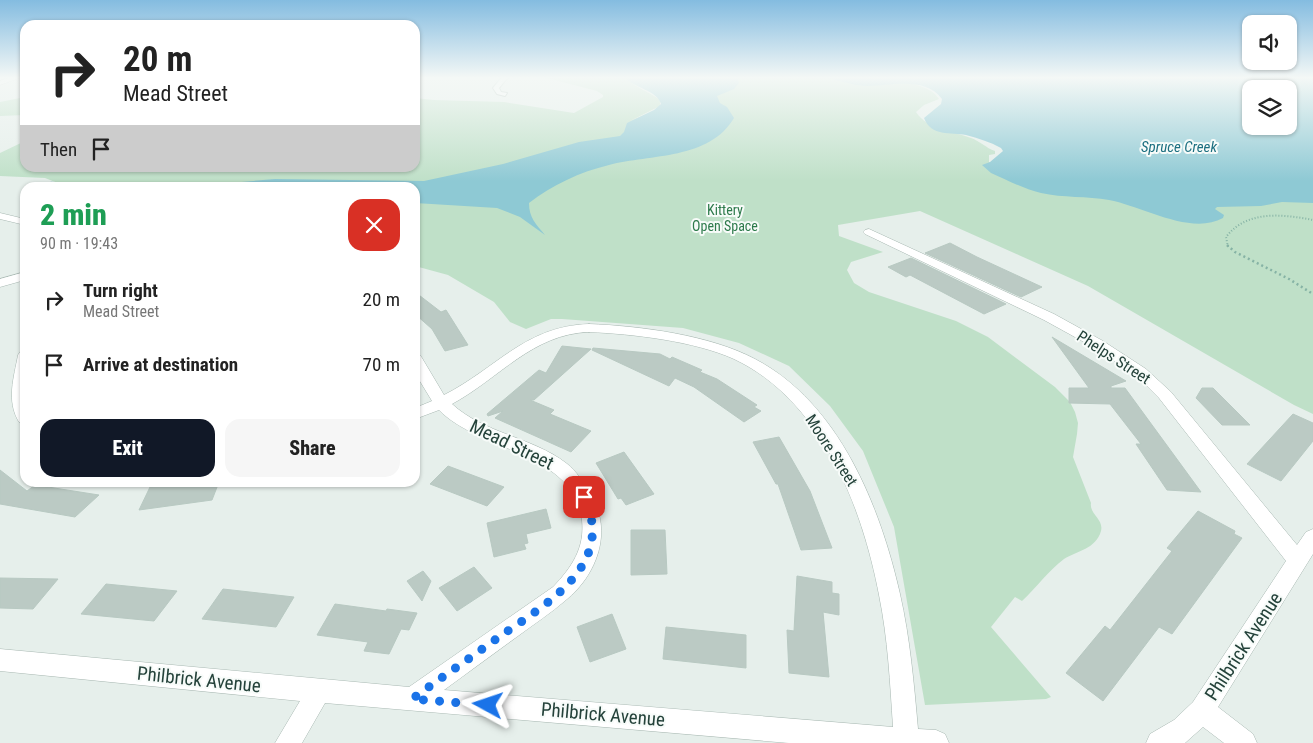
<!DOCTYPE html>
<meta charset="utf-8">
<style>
:root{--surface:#fff;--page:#f6f6f6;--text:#222;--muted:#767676;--accent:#111827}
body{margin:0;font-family:"Roboto Condensed",sans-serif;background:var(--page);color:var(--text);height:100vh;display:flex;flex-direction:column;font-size:19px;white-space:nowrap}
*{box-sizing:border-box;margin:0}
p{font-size:16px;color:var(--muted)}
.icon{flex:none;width:28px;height:28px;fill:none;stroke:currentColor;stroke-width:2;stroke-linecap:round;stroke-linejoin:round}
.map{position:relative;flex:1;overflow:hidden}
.details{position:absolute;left:20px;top:182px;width:400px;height:305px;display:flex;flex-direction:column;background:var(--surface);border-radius:15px;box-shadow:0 1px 4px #0004}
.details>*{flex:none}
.banner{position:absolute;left:20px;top:20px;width:400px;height:152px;border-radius:15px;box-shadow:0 1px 4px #0004;background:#fff;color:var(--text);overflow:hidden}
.fabs{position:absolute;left:1242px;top:15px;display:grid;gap:10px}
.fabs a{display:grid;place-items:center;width:55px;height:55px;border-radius:10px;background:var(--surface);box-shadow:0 1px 4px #0004;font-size:25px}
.pin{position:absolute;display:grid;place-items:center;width:42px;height:42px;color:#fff;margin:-21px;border-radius:10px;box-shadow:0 2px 8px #0006}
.me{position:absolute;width:55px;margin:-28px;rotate:275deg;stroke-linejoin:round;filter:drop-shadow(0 0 4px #0008)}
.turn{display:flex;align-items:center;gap:18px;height:105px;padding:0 20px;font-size:22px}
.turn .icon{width:65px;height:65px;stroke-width:2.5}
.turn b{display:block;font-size:35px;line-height:42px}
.then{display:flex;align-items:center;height:48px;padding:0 20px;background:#0003;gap:10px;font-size:19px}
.round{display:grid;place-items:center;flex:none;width:52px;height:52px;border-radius:15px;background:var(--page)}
.headline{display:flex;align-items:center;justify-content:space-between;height:85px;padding:0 20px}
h1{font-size:30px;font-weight:800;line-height:38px;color:#1e9e55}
.cta{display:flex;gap:10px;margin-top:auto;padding:10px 20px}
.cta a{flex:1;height:58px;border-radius:15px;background:var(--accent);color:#fff;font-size:20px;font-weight:800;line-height:58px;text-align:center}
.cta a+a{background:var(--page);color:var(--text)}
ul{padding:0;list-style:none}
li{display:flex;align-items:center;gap:15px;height:65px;padding:0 20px}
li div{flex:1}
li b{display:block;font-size:19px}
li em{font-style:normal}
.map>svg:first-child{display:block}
.green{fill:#bfe0c8}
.water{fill:#8ec9d4;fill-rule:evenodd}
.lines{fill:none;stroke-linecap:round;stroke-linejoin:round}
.stream{stroke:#8ec9d4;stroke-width:4.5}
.building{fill:#bbcac4;stroke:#b8c9c2}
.lane-casing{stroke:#a8b8b2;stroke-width:2}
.street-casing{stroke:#a8b8b2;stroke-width:1}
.path-far1{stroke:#86b3a5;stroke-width:2;stroke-dasharray:1 2;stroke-linecap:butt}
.path{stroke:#86b3a5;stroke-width:2.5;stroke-dasharray:2 3;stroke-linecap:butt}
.lane{fill:#fff;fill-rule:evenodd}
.street{fill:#fff;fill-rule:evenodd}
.route{stroke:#1a73e8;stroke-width:9;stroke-dasharray:0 16.2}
.labels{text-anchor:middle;stroke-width:4;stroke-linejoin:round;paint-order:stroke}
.far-park-label{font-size:14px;fill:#2d7a4b;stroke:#f7fbf9}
.far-water-label{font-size:15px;font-style:italic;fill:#1c6f80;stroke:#f7fbf9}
.street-label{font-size:16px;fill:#24423a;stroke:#f7fbf9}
.near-street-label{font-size:19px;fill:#24423a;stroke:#f7fbf9}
</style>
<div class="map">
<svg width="1313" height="743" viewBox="0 0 1313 743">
<rect width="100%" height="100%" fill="#e6efeb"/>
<!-- green -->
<path class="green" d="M 543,77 L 624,77 C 634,87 648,91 660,100 L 660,106 L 630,121 L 734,77 L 832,77 L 835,79 C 859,80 926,76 939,99 L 924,105 L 916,112 C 928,130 952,131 971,138 C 980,141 986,148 995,151 L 995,154 L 989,155 L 989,162 L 1003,169 L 1313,191 L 1313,414 L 1294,405 L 1088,286 L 920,211 L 838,225 L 839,236 L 883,252 L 851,262 L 847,270 L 854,283 L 869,292 L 956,321 L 988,337 L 1055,387 L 1070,402 L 1075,412 L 1078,423 L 1077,434 L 1073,457 L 1091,503 C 1089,514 1104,519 1101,531 C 1096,549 1077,551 1064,559 C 1049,570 1036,588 1022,601 L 1015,597 L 991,627 L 1051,697 L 1046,699 L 925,705 L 894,527 L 863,451 L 830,406 L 789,366 L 739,343 L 683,328 L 562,319 L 551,319 L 526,329 L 510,322 L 494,302 L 448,275 L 415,266 L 415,188 L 68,187 L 45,178 L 0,176 L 0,153 L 25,141 L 25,168 L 415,168 L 415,98 L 434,100 L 504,102 L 574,113 L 603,97 L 603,95 L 597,91 Z
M 25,97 L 25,115 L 0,116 L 0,102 Z"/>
<!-- water -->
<path class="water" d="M 624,77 L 738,77 L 739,83 L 734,89 L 717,96 L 720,103 L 727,107 L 734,118 C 709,160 651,154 609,165 C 580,172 552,185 529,203 C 529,218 536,224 545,235 L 520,217 L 497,208 L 415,203 L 415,188 L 185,187 L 275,179 L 424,181 L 503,164 L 579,142 L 620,136 L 624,132 L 627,123 L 654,110 L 661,104 C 657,90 634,88 624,77 Z
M 833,77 L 1313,77 L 1313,203 L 1282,202 L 1261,206 L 1217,207 L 1215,209 L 1224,215 L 1223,218 C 1191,236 1142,206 1109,200 C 1087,196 1063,198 1041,193 C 1024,189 1007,180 991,173 L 982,165 L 990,162 L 1003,151 L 1001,148 C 990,142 978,138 966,135 C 951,132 931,137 924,118 L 941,104 L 942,99 C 925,76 891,86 868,86 C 856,86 845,82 834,80 ZM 1251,89 L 1289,89 L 1289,126 L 1251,126 Z"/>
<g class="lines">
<!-- stream -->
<path class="stream" d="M 51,184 L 107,188"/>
</g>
<!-- building -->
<path class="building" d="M 950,243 L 977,257 L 1042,287 L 1021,297 L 925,253 Z
M 911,258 L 1006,304 L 984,314 L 910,275 L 906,277 L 888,267 Z
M 415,292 L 441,312 L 446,310 L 468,345 L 445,351 L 432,329 L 415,314 Z
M 1052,337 L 1126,381 L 1111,386 L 1111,388 L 1125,388 L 1201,492 L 1167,490 L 1136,444 L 1141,444 L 1110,404 L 1069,403 L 1069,388 L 1089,388 Z
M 562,346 L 591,349 L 534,400 L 530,400 L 554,410 L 550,414 L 591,431 L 571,452 L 495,418 L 503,411 L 488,416 L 487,414 L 539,370 L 546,373 Z
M 593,348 L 660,354 L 670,359 L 672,357 L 702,370 L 700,372 L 717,379 L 757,405 L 754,407 L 761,411 L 744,422 L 694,387 L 675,378 L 669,386 L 592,350 Z
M 1202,388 L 1213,388 L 1250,425 L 1222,425 L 1196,398 Z
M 1293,414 L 1313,423 L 1313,441 L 1281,481 L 1247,464 Z
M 779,437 L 810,491 L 832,548 L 801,550 L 778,484 L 776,484 L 753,442 Z
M 624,452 L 654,494 L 626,505 L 621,498 L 618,499 L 596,463 Z
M 448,466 L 504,487 L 487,506 L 430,484 Z
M 0,470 L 27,491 L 35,485 L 99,495 L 75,517 L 0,504 Z
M 185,482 L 219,482 L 212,500 L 139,510 L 150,487 Z
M 546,509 L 551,528 L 526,534 L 528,543 L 524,544 L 526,549 L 494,557 L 487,523 Z
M 1198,511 L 1235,531 L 1234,534 L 1242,538 L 1172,634 L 1159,627 L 1103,701 L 1066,673 L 1105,626 L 1110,630 L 1172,551 L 1167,548 Z
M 631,530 L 665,530 L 667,574 L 631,575 Z
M 474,567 L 492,588 L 457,611 L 439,588 Z
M 423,571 L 431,581 L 422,601 L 407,581 Z
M 797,576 L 832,582 L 832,593 L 839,594 L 839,615 L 823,612 L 829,677 L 789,673 L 787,630 L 794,631 Z
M 0,578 L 58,579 L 33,609 L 0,608 Z
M 106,584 L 177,591 L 154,621 L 81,614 Z
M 223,589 L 294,597 L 276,627 L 202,619 Z
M 335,604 L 386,611 L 387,609 L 417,613 L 409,630 L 401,629 L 389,654 L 364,651 L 368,642 L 317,635 Z
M 612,614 L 626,649 L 590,662 L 577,627 Z
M 666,627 L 746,635 L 746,668 L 663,659 Z"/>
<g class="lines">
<defs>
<path id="lane" d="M 502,77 L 508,77 L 499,88 L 501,92 L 507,93 L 505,96 L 497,94 L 493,88 Z"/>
<path id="street" d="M 11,77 L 22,77 L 0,85 L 0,81 Z
M 0,213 L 25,219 L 25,225 L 0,219 Z
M 869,229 L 1054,314 L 1103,341 L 1146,369 L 1171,392 L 1297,545 L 1306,532 L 1313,529 L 1313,554 L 1218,707 L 1253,734 L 1257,743 L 1224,743 L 1203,727 L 1185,743 L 1146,743 L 1150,734 L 1174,720 L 1193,702 L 1286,561 L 1159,398 L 1136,375 L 1093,347 L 1044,320 L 865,234 L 863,232 L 865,230 Z
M 25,272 L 25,280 L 0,287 L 0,279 Z
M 589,324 C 640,326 710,335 755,359 C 839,403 880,506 900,594 C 910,638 914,684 918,729 L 936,730 L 945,734 L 949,743 L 789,743 L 325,703 L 302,743 L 275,743 L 300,701 L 0,671 L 0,649 L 409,687 L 553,587 C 572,567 585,548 582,520 C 574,452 479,451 439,410 L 415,419 L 415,408 L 432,401 L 415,373 L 415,354 L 420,355 L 422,358 L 444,395 C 497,368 525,326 589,324 ZM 589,332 C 633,334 694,341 734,359 C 821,400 862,506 879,595 C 888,639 890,683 893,727 L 444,690 C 469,672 493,654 518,636 C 534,624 551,613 566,600 C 597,575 613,531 591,496 C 584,484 577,471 566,463 C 532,437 485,434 452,404 C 500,378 532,334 589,332 Z
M 25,351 L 25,423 L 19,422 C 6,401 14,377 18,355 L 20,352 Z"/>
</defs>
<!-- lane casing -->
<use href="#lane" class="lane-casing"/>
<!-- street casing -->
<use href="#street" class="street-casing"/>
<!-- path-far1 -->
<path class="path-far1" d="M 1228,247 L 1226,237 C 1247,210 1282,214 1313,220"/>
<!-- path -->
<path class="path" d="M 1227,245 L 1235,252 L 1289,279 L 1313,294"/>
<!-- lane -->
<use href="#lane" class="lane"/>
<!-- street -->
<use href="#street" class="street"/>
</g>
<!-- sky -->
<linearGradient id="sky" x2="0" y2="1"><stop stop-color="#84bce0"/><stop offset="0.43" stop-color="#f4f8f6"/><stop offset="1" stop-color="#f4f8f6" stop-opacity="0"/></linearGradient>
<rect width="1313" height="181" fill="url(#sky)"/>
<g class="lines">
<!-- route -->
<path class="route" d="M 488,705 L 412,699 C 441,678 470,658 499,637 C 546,604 617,565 584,497"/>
</g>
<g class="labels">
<!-- far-park labels -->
<g class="far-park-label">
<text x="725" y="215">Kittery<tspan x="725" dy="16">Open Space</tspan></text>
</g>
<!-- far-water labels -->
<g class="far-water-label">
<text x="1179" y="152">Spruce Creek</text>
</g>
<!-- street labels -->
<g class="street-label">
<text transform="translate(1114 357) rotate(33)" y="6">Phelps Street</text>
<text transform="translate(832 450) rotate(57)" y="6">Moore Street</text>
</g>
<!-- near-street labels -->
<g class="near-street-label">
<text transform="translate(512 444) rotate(26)" y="7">Mead Street</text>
<text transform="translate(1243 646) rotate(-57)" y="7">Philbrick Avenue</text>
<text transform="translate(199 679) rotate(6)" y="7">Philbrick Avenue</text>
<text transform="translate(603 714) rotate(5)" y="7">Philbrick Avenue</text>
</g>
</g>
</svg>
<div class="fabs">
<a><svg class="icon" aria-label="sound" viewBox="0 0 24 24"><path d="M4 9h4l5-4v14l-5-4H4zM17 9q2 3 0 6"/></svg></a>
<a><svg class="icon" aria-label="layers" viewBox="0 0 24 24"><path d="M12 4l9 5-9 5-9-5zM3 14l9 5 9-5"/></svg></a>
</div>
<div class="pin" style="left:584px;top:497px;background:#d93025"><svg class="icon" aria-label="arrive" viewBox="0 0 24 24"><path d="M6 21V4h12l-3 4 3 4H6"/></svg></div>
<svg class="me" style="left:488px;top:705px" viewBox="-20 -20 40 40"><path d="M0-17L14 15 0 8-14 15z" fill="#1a73e8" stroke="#fff" stroke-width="4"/></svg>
<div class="banner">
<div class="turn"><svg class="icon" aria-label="right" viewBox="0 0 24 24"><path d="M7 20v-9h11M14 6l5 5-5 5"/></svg><div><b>20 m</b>Mead Street</div></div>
<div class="then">Then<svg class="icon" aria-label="arrive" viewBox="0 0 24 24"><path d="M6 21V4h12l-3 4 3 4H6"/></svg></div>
</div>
<section class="details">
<div class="headline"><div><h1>2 min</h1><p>90 m · 19:43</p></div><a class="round" style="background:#d93025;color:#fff"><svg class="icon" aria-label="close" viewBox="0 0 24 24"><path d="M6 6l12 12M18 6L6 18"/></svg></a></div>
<ul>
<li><svg class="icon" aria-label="right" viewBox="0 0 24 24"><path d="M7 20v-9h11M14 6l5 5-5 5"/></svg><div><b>Turn right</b><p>Mead Street</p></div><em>20 m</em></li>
<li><svg class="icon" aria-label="arrive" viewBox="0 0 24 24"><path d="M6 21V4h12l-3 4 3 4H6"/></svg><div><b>Arrive at destination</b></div><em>70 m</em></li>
</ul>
<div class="cta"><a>Exit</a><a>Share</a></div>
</section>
</div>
